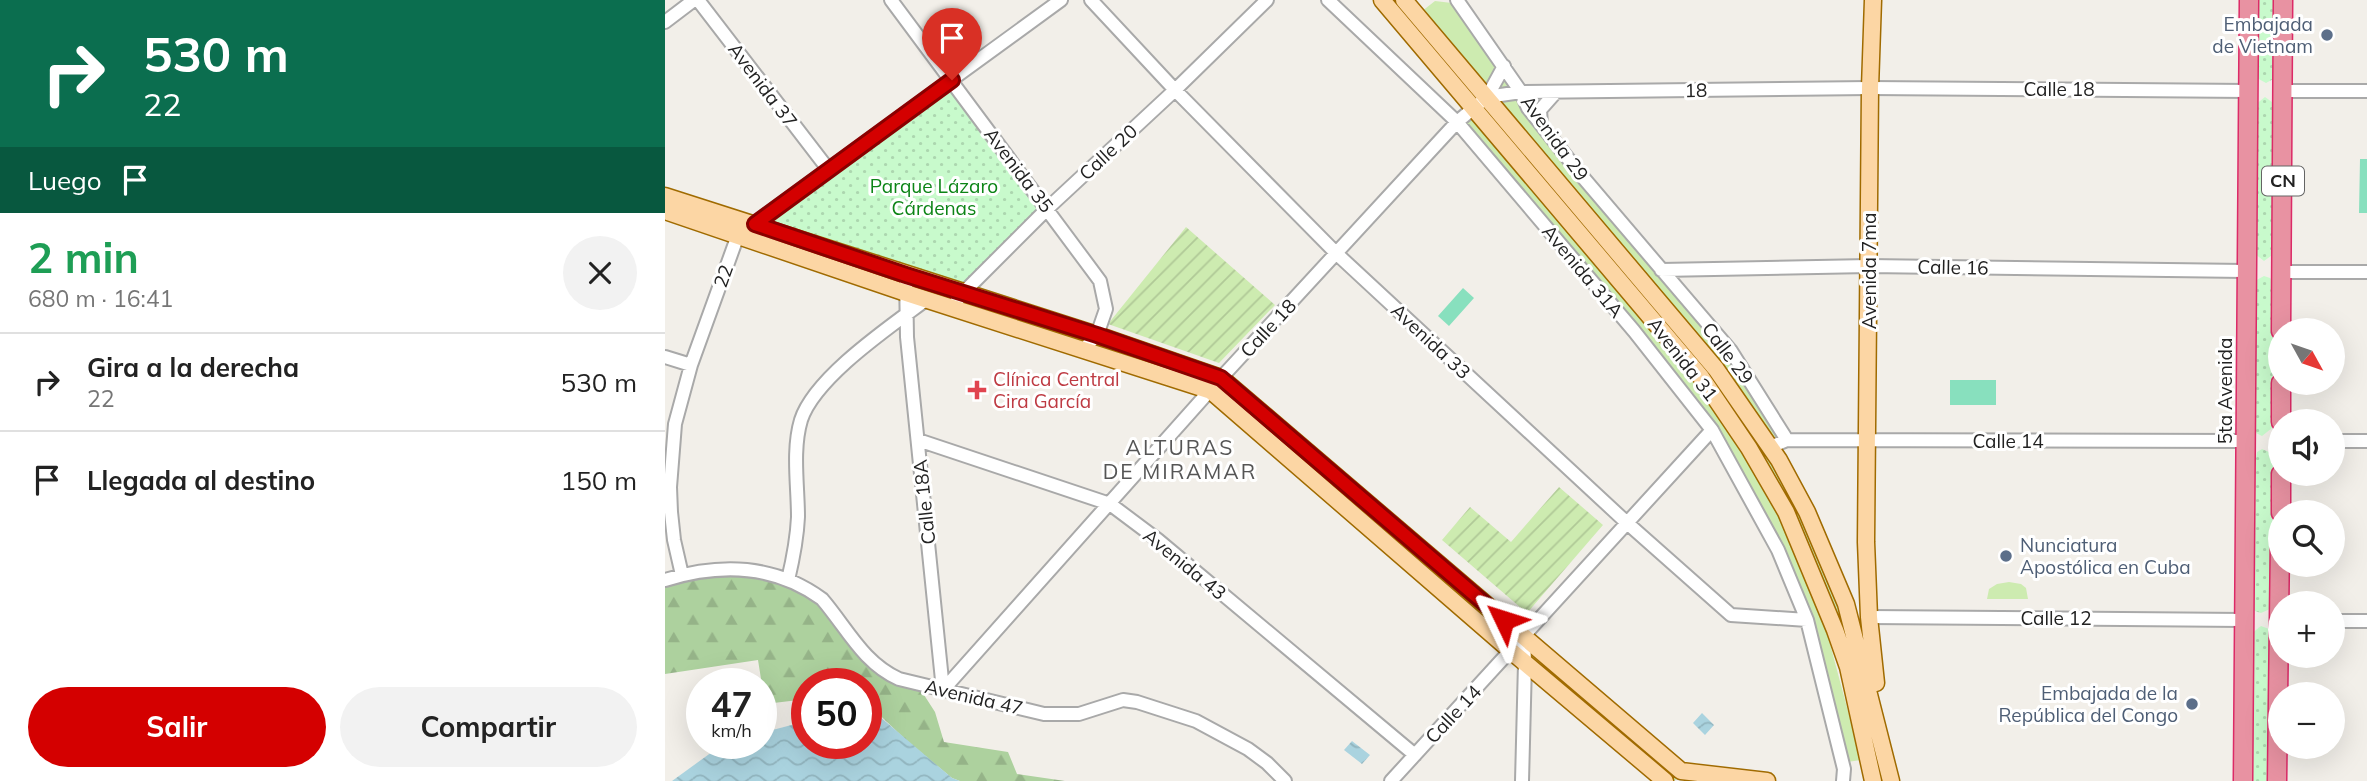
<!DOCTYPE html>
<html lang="es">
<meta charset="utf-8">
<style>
:root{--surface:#fff;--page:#f2f2f2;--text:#222;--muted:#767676;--line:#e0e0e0;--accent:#d40000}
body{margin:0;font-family:Mulish,sans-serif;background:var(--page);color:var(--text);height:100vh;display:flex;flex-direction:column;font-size:26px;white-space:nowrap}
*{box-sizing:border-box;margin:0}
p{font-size:23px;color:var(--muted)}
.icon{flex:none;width:38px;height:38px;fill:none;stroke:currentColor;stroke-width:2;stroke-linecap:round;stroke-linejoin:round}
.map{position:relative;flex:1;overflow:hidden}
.panel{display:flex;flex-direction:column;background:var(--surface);width:665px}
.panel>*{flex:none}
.banner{background:#0b6e4f;color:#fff;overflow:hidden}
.needle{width:46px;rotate:130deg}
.tools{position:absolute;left:1603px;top:318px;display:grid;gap:14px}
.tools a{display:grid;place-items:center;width:77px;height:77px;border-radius:50%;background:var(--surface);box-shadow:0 7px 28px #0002;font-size:35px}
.speed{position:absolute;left:21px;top:668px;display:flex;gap:14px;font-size:35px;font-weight:700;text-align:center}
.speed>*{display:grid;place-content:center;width:91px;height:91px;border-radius:50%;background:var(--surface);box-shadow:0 7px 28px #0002;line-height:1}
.speed small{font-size:18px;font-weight:400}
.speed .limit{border:10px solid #d22;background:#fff;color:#111}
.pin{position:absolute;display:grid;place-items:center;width:60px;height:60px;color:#fff;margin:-72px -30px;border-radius:50% 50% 50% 0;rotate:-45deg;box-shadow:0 0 7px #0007}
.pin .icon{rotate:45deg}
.me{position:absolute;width:77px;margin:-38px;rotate:311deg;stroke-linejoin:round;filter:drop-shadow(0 0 5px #0008)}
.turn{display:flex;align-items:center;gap:24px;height:147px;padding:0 28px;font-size:32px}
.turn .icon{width:91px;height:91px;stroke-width:2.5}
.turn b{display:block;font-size:49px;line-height:60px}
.then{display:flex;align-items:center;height:66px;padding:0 28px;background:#0003;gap:14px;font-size:26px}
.round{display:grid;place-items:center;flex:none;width:74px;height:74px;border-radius:37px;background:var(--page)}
.headline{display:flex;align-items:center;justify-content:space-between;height:119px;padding:0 28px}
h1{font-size:42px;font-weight:700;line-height:52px;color:#1e9e55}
.button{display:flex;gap:14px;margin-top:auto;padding:14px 28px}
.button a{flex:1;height:80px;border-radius:42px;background:var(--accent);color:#fff;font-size:28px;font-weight:700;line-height:80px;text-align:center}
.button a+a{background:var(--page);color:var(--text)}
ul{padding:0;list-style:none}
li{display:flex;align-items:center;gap:21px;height:98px;padding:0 28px;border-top:2px solid var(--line)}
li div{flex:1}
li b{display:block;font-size:26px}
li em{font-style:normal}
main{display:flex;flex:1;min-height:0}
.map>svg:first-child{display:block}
.grass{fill:#cdebb0}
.forest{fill:url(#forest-firs)}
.park{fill:url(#park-dots)}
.garden{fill:url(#garden-furrows)}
.pitch{fill:#88e0be}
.water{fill:url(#water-waves)}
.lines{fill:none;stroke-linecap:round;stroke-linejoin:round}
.minor-casing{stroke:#a9a9a9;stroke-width:16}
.major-casing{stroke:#a06b00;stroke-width:19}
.highway-casing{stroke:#dc2a67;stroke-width:21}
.minor{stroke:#fff;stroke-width:12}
.major{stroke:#fcd6a4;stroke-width:16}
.highway{stroke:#e892a2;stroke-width:18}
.route-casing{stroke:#8a0000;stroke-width:18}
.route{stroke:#d40000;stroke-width:12}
.service-dot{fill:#5c6f8a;stroke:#fff;stroke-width:2.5}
.health-dot{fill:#e0444e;stroke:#fff;stroke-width:2.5}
.labels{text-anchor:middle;stroke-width:6;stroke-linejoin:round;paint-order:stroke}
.shield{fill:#fff;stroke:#646464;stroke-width:2}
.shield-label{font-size:18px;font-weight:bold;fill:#222}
.service-label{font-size:19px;fill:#4e5e75;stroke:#fff;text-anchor:end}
.street-label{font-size:19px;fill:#222;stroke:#fff}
.park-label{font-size:19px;fill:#0c8416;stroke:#fff}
.health-label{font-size:19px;fill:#be3a42;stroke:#fff;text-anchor:start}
.neighbourhood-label{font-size:21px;letter-spacing:2px;fill:#555;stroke:#fff}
</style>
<main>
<section class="panel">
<div class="banner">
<div class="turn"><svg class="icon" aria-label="right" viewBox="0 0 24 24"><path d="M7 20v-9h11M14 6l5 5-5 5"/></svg><div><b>530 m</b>22</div></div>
<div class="then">Luego<svg class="icon" aria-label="arrive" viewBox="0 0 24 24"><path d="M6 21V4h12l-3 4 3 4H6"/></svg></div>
</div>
<div class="headline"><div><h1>2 min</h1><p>680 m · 16:41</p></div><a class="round"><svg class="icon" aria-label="close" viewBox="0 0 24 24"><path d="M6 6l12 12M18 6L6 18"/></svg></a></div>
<ul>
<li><svg class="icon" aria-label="right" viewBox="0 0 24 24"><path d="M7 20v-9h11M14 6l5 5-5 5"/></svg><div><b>Gira a la derecha</b><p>22</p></div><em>530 m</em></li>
<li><svg class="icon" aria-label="arrive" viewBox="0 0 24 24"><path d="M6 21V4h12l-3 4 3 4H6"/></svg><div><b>Llegada al destino</b></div><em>150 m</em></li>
</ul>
<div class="button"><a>Salir</a><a>Compartir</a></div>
</section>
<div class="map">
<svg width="1702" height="781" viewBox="0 0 1702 781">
<defs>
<pattern id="forest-firs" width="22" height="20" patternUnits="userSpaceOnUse" patternTransform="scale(1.75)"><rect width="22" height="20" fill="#add19e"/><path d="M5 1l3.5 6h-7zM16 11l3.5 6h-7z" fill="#95b388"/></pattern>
<pattern id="park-dots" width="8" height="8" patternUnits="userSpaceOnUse" patternTransform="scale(1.75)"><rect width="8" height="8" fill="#c8facc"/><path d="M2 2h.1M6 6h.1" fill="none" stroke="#acd6af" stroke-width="1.8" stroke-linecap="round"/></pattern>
<pattern id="garden-furrows" width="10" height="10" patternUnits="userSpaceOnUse" patternTransform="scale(1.75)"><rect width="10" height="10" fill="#cdebb0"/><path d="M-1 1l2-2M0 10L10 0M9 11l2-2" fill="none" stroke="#b0c997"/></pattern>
<pattern id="water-waves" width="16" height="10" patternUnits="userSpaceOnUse" patternTransform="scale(1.75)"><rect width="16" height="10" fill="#aad3df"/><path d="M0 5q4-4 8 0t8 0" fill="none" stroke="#92b5bf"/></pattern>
</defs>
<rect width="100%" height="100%" fill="#f2efe9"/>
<!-- grass -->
<path class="grass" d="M 770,1 L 795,4 L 856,92 L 1066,351 L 1122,440 L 1105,447 L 752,15 Z
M 820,104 L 1045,372 L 1105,459 L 1138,521 L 1182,630 L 1181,640 L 1134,523 L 1101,462 L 1062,402 L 817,107 Z
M 807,114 L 1029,380 L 1076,450 L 1113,515 L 1161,629 L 1196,760 L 1182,762 L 1152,629 L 1104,520 L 1050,428 L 798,121 Z
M 1344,582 L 1356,584 L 1361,588 L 1363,599 L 1322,599 L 1324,589 L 1332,584 Z
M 866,645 L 1012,768 L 1011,780 L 1003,781 L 860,663 Z"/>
<!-- forest -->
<path class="forest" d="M 64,568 L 147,592 L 192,646 L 252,684 L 270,712 L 279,742 L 343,752 L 352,774 L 400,781 L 295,781 L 287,778 L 241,740 L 201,702 L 201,684 L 142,684 L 142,699 L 100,704 L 93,660 L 0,674 L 0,580 Z"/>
<!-- park -->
<path class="park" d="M 1591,0 L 1612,0 L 1612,77 L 1601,83 L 1590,77 Z
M 287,80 L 383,208 L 298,293 L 90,225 Z
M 1600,97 L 1611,105 L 1610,253 L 1599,261 L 1589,253 L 1590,105 Z
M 1599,276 L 1605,278 L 1609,282 L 1607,428 L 1597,436 L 1591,433 L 1589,429 L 1588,282 Z
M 1597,449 L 1604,452 L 1608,458 L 1607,608 L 1596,613 L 1587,610 L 1591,458 L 1592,452 Z
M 1596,626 L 1604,629 L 1607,634 L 1606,777 L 1603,781 L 1589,781 L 1585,777 L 1586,634 Z"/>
<!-- garden -->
<path class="garden" d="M 521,227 L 610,305 L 554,363 L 443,324 Z
M 894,487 L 938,525 L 862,613 L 777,540 L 805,507 L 846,542 Z"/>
<!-- pitch -->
<path class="pitch" d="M 1695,159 L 1702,159 L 1702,213 L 1694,213 Z
M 798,288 L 809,298 L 784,326 L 773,316 Z
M 1285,380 L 1331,380 L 1331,405 L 1285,405 Z"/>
<!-- water -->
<path class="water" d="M 1037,713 L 1049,725 L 1040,735 L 1028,723 Z
M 201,716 L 214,716 L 287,778 L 295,781 L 7,781 L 47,752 L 68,744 L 96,744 L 96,733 L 138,722 L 142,721 L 142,744 L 201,744 Z
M 687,741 L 705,755 L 697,764 L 679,750 Z"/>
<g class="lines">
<defs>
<path id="minor" d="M 33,0 L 163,169
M 226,0 L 435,281 L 441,309 L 432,335 L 419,349
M 426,0 L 510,90 L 672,254 L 961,522 L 1066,615 L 1142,620
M 663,0 L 792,122 L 969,331 L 1047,430 L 1113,550 L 1142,620 L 1179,769 L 1178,781
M 792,0 L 856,92 L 863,108 L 916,175 L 1066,351 L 1122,440
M 0,22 L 29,0
M 1619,91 L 1702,91
M 822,97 L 856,92 L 1205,88 L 1584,91
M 876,124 L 875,110 L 891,92
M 996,270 L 1204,266 L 1580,271
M 1617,272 L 1702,272
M 241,275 L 242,337 L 278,690
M 287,307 L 298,293 L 383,208 L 510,90 L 602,0
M 0,357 L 26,365
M 253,440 L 445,504 L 493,540 L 750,755
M 1668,441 L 1702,441
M 1105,447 L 1122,440 L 1581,441
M 17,575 L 9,540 L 6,512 L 5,487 L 10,424 L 26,365 L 73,235 L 396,0
M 0,580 C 55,563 109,564 157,599 C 182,628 198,663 234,679 L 379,714 L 414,714 L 458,700 L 472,702 L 531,721 L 583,749 L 602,763 L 620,781
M 123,580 C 128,559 132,539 133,517 C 133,486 127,450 136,420 C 150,377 226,326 262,299
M 1204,617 L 1579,620
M 1668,621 L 1702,621
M 278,690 L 556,378 L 792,122 L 822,97 L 839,66
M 726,781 L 1047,430
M 857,781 L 860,663 L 859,637"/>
<path id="major" d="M 717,0 L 1036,377 L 1084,448 L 1121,512 L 1170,630 L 1183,667 L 1208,781
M 739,0 L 1051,369 L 1114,460 L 1142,512 L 1181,604 L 1226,781
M 1208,0 L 1205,88 L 1201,542 L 1204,617 L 1211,683
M 0,196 L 432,335 L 556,378 L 1016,771 L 1102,781
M 0,211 L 241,293 L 546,391 L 846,651 L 1000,781"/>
<path id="highway" d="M 1616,331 L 1618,0
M 1616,422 L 1616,383
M 1616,513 L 1616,474
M 1578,781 L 1584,0
M 1612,781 L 1615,540"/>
</defs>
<!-- minor casing -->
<use href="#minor" class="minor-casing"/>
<!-- major casing -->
<use href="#major" class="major-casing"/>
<!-- highway casing -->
<use href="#highway" class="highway-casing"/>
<!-- minor -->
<use href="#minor" class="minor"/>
<!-- major -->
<use href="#major" class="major"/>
<!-- highway -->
<use href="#highway" class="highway"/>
</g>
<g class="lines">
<defs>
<path id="route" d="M 287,80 L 90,224 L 241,275 L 432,335 L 556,378 L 839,620"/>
</defs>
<!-- route casing -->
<use href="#route" class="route-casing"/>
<!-- route -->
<use href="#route" class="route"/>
</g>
<!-- markers -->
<g class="service-dot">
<circle cx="1662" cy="35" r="7"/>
<circle cx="1341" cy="556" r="7"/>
<circle cx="1527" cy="704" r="7"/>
</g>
<path class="health-dot" d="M308.5 379.5h7v7h7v7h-7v7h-7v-7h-7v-7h7z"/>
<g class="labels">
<!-- shield labels -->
<rect class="shield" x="1597" y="166.5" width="42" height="29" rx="5"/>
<g class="shield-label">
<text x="1618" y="187">CN</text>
</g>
<!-- service labels -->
<g class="service-label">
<text x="1648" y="31">Embajada<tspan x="1648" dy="22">de Vietnam</tspan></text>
<text x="1355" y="552" text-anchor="start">Nunciatura<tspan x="1355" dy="22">Apostólica en Cuba</tspan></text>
<text x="1513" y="700">Embajada de la<tspan x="1513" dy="22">República del Congo</tspan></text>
</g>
<!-- street labels -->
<g class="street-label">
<text transform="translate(98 85) rotate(53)" y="7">Avenida 37</text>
<text x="1394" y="96">Calle 18</text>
<text transform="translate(1031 90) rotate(-1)" y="7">18</text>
<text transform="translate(890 138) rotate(54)" y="7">Avenida 29</text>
<text transform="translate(443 152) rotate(-43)" y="7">Calle 20</text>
<text transform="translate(354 170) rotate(53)" y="7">Avenida 35</text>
<text transform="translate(1288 267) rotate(1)" y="7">Calle 16</text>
<text transform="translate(918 271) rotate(50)" y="7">Avenida 31A</text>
<text transform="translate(1204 271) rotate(-90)" y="7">Avenida 7ma</text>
<text transform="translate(58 276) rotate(-70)" y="7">22</text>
<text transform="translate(603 328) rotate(-47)" y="7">Calle 18</text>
<text transform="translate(766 341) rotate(43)" y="7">Avenida 33</text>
<text transform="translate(1063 353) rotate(53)" y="7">Calle 29</text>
<text transform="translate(1018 359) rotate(52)" y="7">Avenida 31</text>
<text transform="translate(1560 391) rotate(-90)" y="7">5ta Avenida</text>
<text x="1343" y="448">Calle 14</text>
<text transform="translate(259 502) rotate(-96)" y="7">Calle 18A</text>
<text transform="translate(520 564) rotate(39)" y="7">Avenida 43</text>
<text x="1391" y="625">Calle 12</text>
<text transform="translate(309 697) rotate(13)" y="7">Avenida 47</text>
<text transform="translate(788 714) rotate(-47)" y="7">Calle 14</text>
</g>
<!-- park labels -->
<g class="park-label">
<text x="269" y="193">Parque Lázaro<tspan x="269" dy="22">Cárdenas</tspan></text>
</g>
<!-- health labels -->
<g class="health-label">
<text x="328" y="386">Clínica Central<tspan x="328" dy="22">Cira García</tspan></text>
</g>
<!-- neighbourhood labels -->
<g class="neighbourhood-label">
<text x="515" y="455">ALTURAS<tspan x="515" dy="24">DE MIRAMAR</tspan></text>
</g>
</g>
</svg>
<div class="tools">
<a><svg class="needle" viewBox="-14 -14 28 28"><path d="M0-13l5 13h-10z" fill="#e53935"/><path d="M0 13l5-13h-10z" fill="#767676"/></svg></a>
<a><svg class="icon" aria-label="sound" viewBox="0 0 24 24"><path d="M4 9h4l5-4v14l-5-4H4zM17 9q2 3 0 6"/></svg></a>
<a><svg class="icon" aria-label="search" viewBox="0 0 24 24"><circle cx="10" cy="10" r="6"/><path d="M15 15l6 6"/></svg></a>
<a>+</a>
<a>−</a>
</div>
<div class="speed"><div>47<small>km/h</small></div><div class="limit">50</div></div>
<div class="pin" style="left:287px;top:80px;background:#d93025"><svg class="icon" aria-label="arrive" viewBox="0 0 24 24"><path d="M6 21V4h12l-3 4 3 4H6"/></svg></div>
<svg class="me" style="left:839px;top:620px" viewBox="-20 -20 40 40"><path d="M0-17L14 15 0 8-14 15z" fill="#d40000" stroke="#fff" stroke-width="4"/></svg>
</div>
</main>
